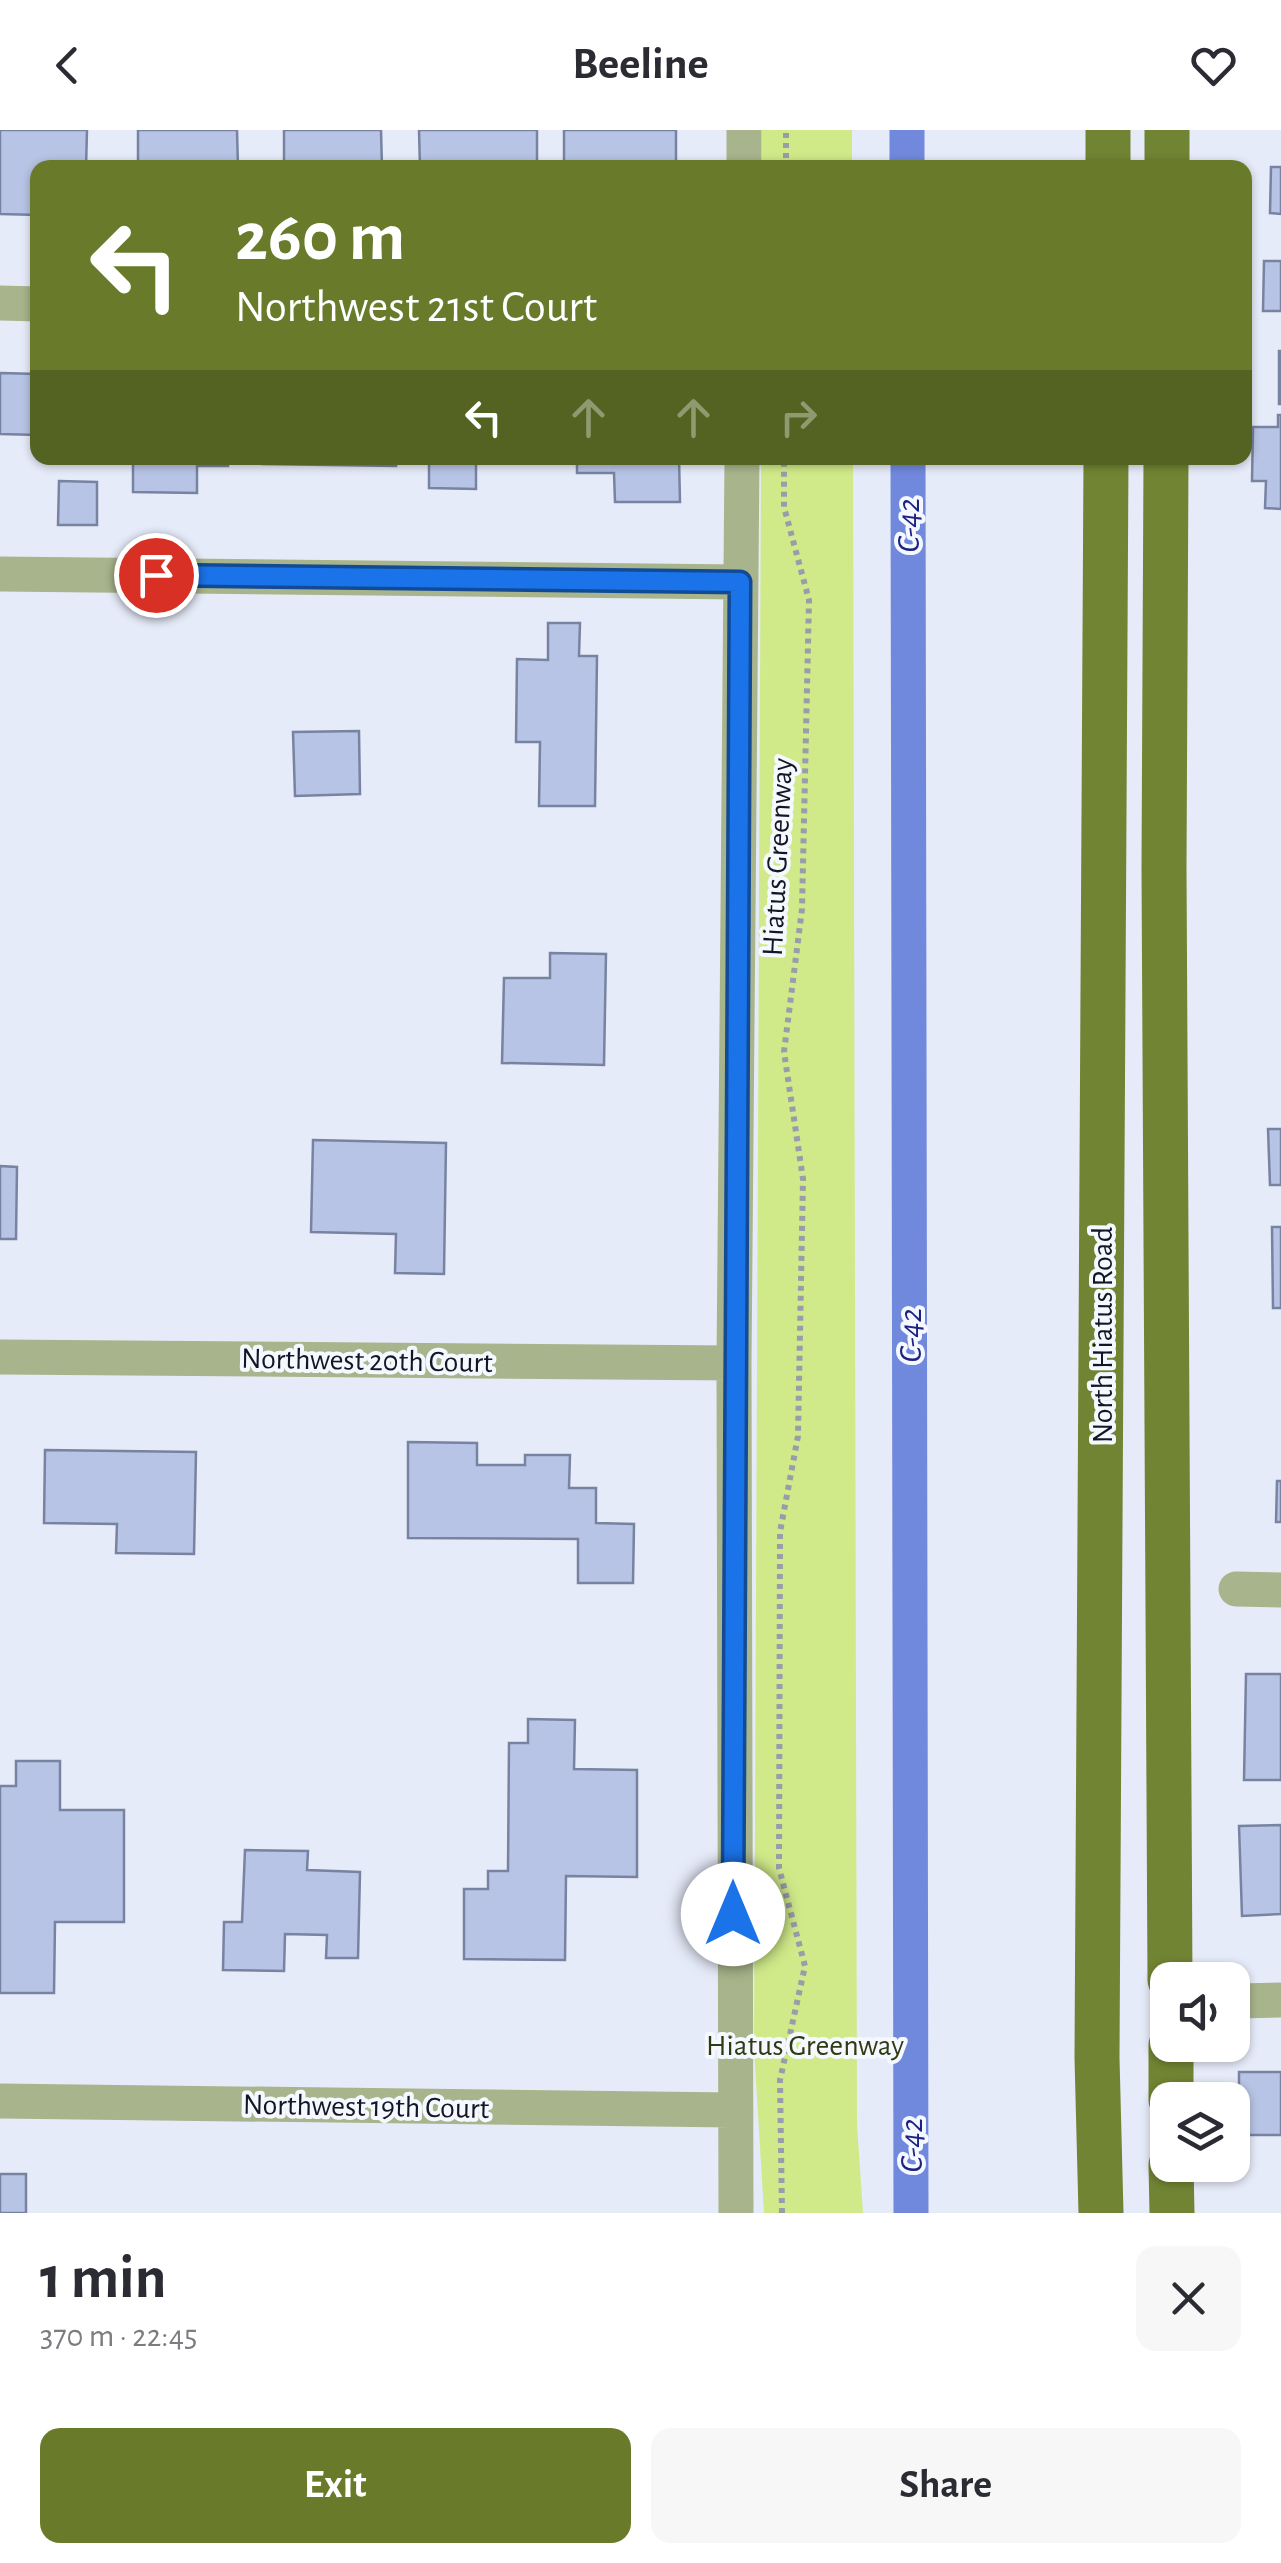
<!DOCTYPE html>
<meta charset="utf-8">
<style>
:root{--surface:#fff;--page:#f7f7f7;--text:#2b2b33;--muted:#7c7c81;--accent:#697b2b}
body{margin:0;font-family:"Alegreya Sans",sans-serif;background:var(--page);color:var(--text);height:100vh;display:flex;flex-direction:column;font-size:38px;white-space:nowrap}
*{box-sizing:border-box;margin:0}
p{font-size:32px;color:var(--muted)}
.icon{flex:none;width:55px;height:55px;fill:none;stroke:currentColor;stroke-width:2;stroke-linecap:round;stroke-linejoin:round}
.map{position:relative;height:2083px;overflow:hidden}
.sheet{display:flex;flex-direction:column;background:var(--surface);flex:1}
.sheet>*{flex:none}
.guide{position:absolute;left:30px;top:30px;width:1222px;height:305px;border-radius:20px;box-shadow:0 2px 8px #0004;background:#697b2b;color:#fff;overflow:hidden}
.buttons{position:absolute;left:1150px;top:1832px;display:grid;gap:20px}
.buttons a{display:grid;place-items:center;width:100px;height:100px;border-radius:20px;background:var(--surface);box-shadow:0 2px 8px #0004;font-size:50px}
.pin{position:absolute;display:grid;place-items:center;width:85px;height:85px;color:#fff;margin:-42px;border:5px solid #fff;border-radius:50%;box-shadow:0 2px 10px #0007}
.me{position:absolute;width:110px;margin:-55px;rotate:0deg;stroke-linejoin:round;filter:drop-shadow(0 0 8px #0008)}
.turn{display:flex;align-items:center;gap:35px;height:210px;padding:0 40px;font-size:45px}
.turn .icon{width:130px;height:130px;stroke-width:2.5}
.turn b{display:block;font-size:70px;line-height:85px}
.lanes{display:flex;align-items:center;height:95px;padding:0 40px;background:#0003;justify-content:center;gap:50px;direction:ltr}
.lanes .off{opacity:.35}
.round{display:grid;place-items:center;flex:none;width:105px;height:105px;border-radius:20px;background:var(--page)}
.headline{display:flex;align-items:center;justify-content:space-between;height:170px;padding:0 40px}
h1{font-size:60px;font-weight:600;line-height:75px}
.primary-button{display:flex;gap:20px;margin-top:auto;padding:20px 40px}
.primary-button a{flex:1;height:115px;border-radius:20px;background:var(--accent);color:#fff;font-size:40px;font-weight:600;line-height:115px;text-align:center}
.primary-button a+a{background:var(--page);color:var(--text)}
header{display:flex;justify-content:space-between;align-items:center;height:130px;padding:0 40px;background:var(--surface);font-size:45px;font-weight:600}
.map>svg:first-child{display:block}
.green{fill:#d0ea89}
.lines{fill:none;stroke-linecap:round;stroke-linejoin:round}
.canal{stroke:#7189dd;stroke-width:35}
.building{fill:#b8c4e5;stroke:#7883a2;stroke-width:2.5}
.path{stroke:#999daa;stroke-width:6;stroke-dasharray:5 5;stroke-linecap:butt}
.minor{stroke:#a8b48b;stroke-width:35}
.major{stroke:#718433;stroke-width:45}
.route-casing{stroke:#114b97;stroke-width:25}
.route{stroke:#1a73e8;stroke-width:18}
.labels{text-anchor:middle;stroke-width:8;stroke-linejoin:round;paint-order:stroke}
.street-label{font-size:30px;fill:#131723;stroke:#f5f8ff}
.park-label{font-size:30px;fill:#303a11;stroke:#f5f8ff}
.water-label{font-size:32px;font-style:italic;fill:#1b2283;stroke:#f5f8ff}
</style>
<header><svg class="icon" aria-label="back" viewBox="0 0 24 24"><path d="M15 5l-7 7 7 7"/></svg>Beeline<svg class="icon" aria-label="heart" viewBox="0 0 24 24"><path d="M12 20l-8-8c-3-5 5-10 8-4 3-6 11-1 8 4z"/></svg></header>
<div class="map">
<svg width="1281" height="2083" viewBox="0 0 1281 2083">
<rect width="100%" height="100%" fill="#e6ebf9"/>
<!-- green -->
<path class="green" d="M 762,0 L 852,0 L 852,37 L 762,37 Z
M 761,328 L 853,328 L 857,1994 L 863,2083 L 764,2083 L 754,1919 Z"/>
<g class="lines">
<!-- canal -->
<path class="canal" d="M 907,0 L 907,38
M 908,328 L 911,2083"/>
</g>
<!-- building -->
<path class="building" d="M 0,0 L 87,0 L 86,38 L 38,38 L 38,85 L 0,84 Z
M 138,0 L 237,0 L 238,38 L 138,38 Z
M 284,0 L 381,0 L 382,38 L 284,38 Z
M 419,0 L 537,0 L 537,38 L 420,38 Z
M 564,0 L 676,0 L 676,38 L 564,38 Z
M 1271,37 L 1281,37 L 1281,84 L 1270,83 Z
M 1264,131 L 1281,131 L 1281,181 L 1263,181 Z
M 1279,221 L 1281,221 L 1281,274 L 1279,274 Z
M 0,243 L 38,244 L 38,305 L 0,304 Z
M 1278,285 L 1281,285 L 1281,379 L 1265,378 L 1266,351 L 1252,351 L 1253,297 L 1278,297 Z
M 133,328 L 228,328 L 228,336 L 197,336 L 197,363 L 133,362 Z
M 263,328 L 396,328 L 396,336 L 263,334 Z
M 429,328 L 476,328 L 476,359 L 429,358 Z
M 577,328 L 679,328 L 680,372 L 615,372 L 614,343 L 577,343 Z
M 59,351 L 97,352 L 97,395 L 58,395 Z
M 548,493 L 580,493 L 579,526 L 597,526 L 595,676 L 539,676 L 540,612 L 516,612 L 517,529 L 548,530 Z
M 359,601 L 360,664 L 295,666 L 293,602 Z
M 550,823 L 606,824 L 604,935 L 502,933 L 504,848 L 550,848 Z
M 1268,999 L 1281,999 L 1281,1055 L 1270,1055 Z
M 313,1010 L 446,1013 L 444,1144 L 395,1143 L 396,1104 L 311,1102 Z
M 0,1036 L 17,1037 L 16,1109 L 0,1109 Z
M 1272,1097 L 1281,1097 L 1281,1178 L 1273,1178 Z
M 408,1312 L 477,1313 L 477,1335 L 525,1335 L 525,1325 L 570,1325 L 569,1358 L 596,1358 L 596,1393 L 634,1394 L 633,1453 L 578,1453 L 578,1409 L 408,1408 Z
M 45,1320 L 196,1322 L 194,1424 L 116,1423 L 117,1394 L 44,1393 Z
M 1277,1351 L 1281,1351 L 1281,1392 L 1276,1392 Z
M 1246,1544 L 1281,1544 L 1281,1650 L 1244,1650 Z
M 528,1589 L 575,1590 L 574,1639 L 637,1640 L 637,1747 L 566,1746 L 565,1830 L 464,1829 L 464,1759 L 488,1759 L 488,1741 L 508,1741 L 509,1613 L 528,1613 Z
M 16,1631 L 60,1631 L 60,1680 L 124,1680 L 124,1792 L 55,1792 L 54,1863 L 0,1863 L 0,1656 L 16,1656 Z
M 1281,1695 L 1281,1784 L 1242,1786 L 1239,1696 Z
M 245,1720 L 308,1721 L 307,1740 L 360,1742 L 358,1828 L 326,1828 L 327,1805 L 285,1804 L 284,1841 L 223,1840 L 224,1792 L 242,1792 Z
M 1239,1942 L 1281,1942 L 1281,2005 L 1239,2005 Z
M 0,2044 L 26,2044 L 26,2083 L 0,2083 Z"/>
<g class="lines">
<!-- path -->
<path class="path" d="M 786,38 L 786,0
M 782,2083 L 780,1950 L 805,1836 L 779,1738 L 780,1402 L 798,1306 L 803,1049 L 784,922 L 802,779 L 809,470 L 784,377 L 784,328"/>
<!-- minor -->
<path class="minor" d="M 744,38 L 744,0
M 0,173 L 38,174
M 0,444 L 740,452
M 0,1227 L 734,1233
M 1236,1459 L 1281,1460
M 1236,1871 L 1281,1870
M 0,1971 L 733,1980
M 736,2083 L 734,1233 L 742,328"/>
<!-- major -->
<path class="major" d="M 1108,38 L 1108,0
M 1167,38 L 1167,0
M 1166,328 L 1164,738 L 1170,1850
M 1171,1915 L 1171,1970
M 1171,2035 L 1172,2083
M 1101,2083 L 1097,1928 L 1106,328"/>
</g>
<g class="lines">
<defs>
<path id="route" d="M 156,445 L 740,452 L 733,1784"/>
</defs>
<!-- route casing -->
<use href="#route" class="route-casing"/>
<!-- route -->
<use href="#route" class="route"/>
</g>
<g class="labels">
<!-- street labels -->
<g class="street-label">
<text transform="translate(777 727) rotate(-87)" y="10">Hiatus Greenway</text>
<text transform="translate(1102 1205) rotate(-90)" y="10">North Hiatus Road</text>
<text transform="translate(367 1230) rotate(1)" y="10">Northwest 20th Court</text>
<text transform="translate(366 1976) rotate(1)" y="10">Northwest 19th Court</text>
</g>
<!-- park labels -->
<g class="park-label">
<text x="805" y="1925">Hiatus Greenway</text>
</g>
<!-- water labels -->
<g class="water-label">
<text transform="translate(908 395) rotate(-90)" y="11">C-42</text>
<text transform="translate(910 1205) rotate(-90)" y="11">C-42</text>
<text transform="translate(911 2015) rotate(-90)" y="11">C-42</text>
</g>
</g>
</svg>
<div class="buttons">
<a><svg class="icon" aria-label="sound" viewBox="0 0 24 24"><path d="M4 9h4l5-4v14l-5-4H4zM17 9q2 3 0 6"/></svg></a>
<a><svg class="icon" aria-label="layers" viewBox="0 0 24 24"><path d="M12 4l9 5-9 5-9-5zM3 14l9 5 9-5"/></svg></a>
</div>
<div class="pin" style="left:156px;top:445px;background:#d93025"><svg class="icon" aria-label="arrive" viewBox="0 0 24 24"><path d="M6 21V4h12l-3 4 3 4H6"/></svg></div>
<svg class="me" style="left:733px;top:1784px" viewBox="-20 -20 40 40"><circle r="19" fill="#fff"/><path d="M0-13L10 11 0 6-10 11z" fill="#1a73e8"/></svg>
<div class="guide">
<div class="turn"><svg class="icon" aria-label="left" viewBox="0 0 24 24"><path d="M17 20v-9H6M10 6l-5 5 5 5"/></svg><div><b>260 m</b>Northwest 21st Court</div></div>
<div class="lanes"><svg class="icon" aria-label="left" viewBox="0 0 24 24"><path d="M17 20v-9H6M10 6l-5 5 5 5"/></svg><svg class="icon off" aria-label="ahead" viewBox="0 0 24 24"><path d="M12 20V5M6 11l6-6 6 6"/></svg><svg class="icon off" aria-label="ahead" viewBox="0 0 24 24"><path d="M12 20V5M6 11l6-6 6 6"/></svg><svg class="icon off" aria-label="right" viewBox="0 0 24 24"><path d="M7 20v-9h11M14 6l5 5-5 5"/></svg></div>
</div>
</div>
<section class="sheet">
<div class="headline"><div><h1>1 min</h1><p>370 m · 22:45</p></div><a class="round"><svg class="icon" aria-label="close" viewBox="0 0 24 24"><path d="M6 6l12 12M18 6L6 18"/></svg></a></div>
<div class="primary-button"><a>Exit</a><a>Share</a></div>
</section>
